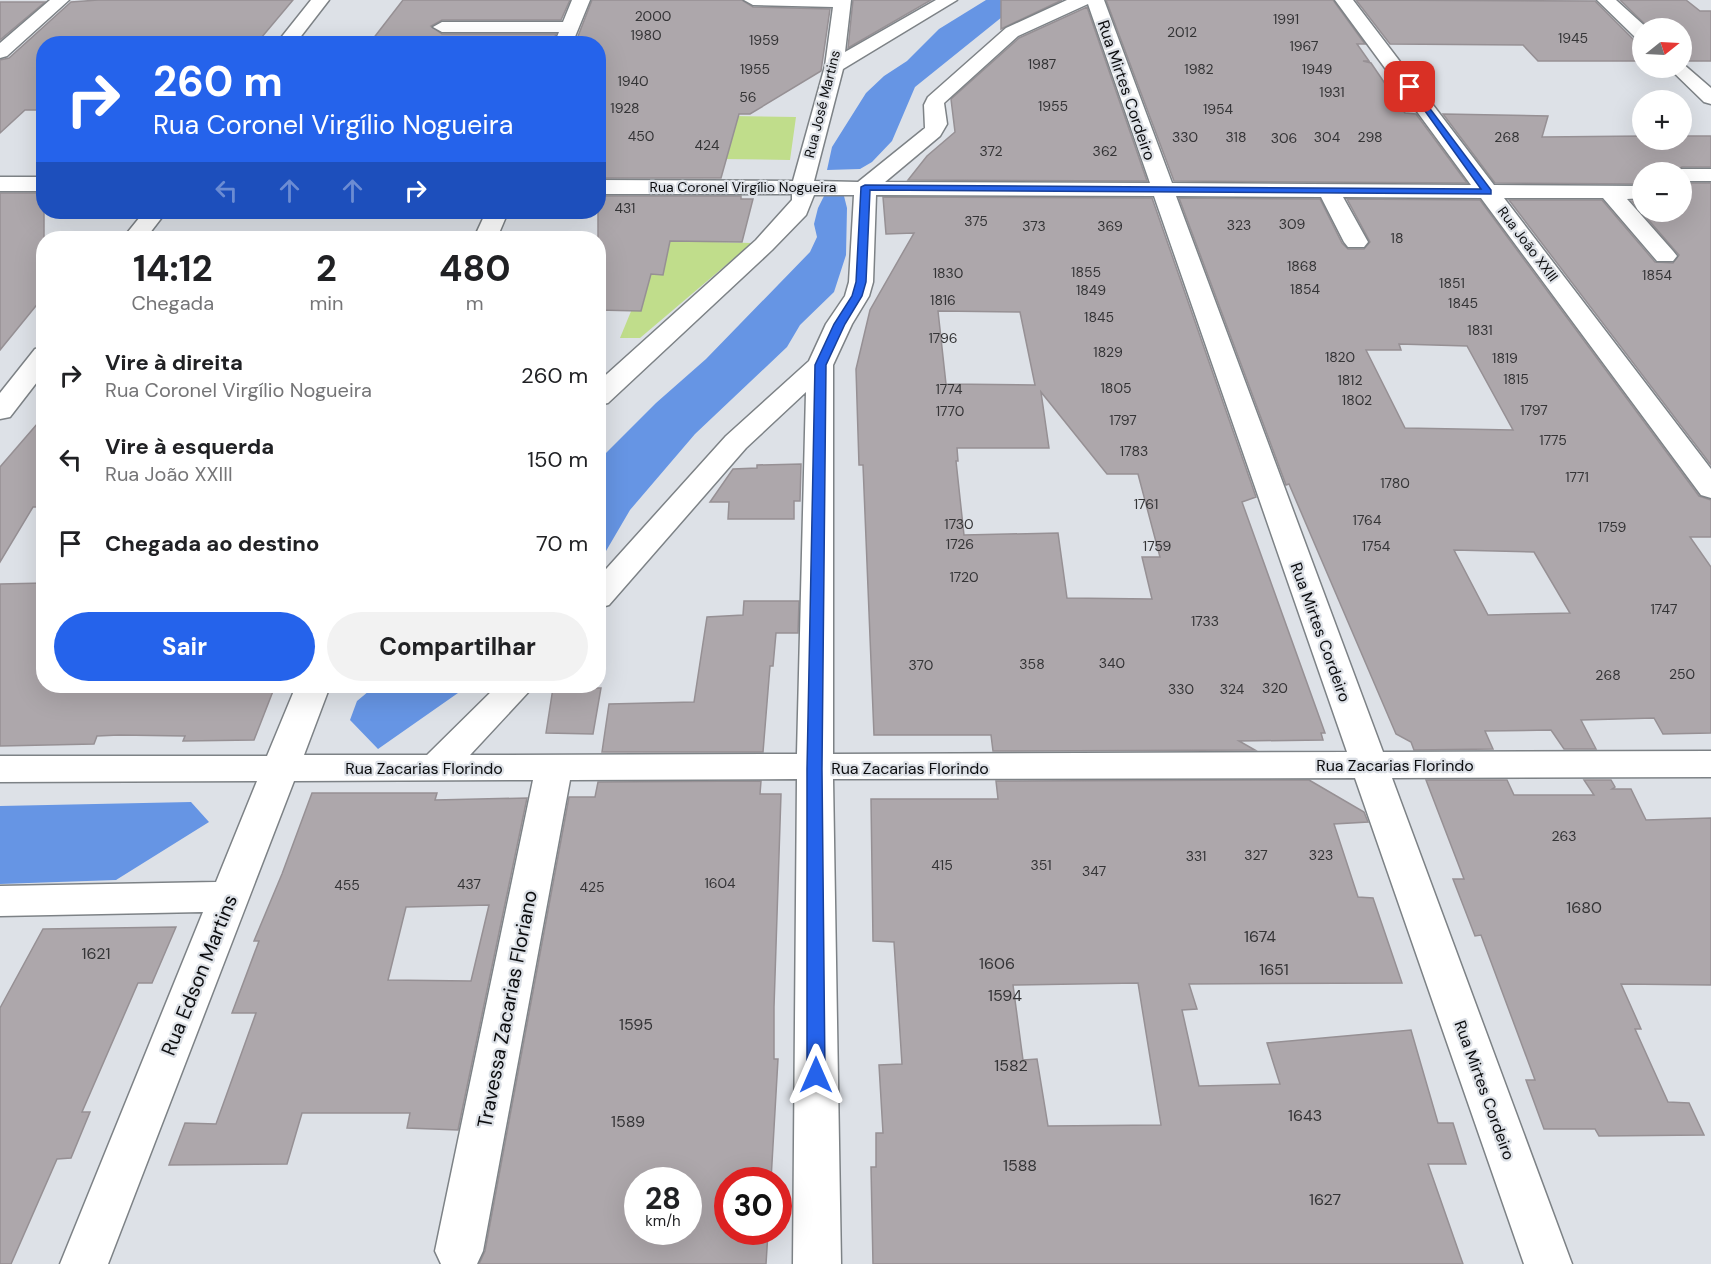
<!DOCTYPE html>
<html lang="pt">
<meta charset="utf-8">
<style>
:root{--surface:#fff;--page:#f2f2f2;--text:#202124;--muted:#757577;--accent:#2563eb}
body{margin:0;font-family:"DM Sans",sans-serif;background:var(--page);color:var(--text);height:100vh;display:flex;flex-direction:column;font-size:22px;white-space:nowrap}
*{box-sizing:border-box;margin:0}
p{font-size:20px;color:var(--muted)}
.icon{flex:none;width:33px;height:33px;fill:none;stroke:currentColor;stroke-width:2;stroke-linecap:round;stroke-linejoin:round}
.map{position:relative;flex:1;overflow:hidden}
.panel{position:absolute;left:36px;top:231px;width:570px;height:462px;display:flex;flex-direction:column;background:var(--surface);border-radius:24px;box-shadow:0 6px 24px #0002}
.panel>*{flex:none}
.guide{position:absolute;left:36px;top:36px;width:570px;height:183px;border-radius:24px;box-shadow:0 6px 24px #0002;background:#2563eb;color:#fff;overflow:hidden}
.needle{width:39px;rotate:72deg}
.controls{position:absolute;left:1632px;top:18px;display:grid;gap:12px}
.controls a{display:grid;place-items:center;width:60px;height:60px;border-radius:50%;background:var(--surface);box-shadow:0 6px 24px #0002;font-size:30px}
.speed{position:absolute;left:624px;top:1167px;display:flex;gap:12px;font-size:30px;font-weight:700;text-align:center}
.speed>*{display:grid;place-content:center;width:78px;height:78px;border-radius:50%;background:var(--surface);box-shadow:0 6px 24px #0002;line-height:1}
.speed small{font-size:15px;font-weight:400}
.speed .limit{border:9px solid #d22;background:#fff;color:#111}
.pin{position:absolute;display:grid;place-items:center;width:51px;height:51px;color:#fff;margin:-26px;border-radius:12px;box-shadow:0 3px 9px #0006}
.me{position:absolute;width:66px;margin:-33px;rotate:0deg;stroke-linejoin:round;filter:drop-shadow(0 0 4px #0008)}
.turn{display:flex;align-items:center;gap:21px;height:126px;padding:0 18px;font-size:27px}
.turn .icon{width:78px;height:78px;stroke-width:2.5}
.turn b{display:block;font-size:42px;line-height:51px}
.lanes{display:flex;align-items:center;height:57px;padding:0 18px;background:#0003;justify-content:center;gap:30px;direction:ltr}
.lanes .off{opacity:.35}
.eta{display:flex;justify-content:space-evenly;align-items:center;height:102px;text-align:center}
.eta b{font-size:36px;font-weight:700;line-height:42px}
.button{display:flex;gap:12px;margin-top:auto;padding:12px 18px}
.button a{flex:1;height:69px;border-radius:36px;background:var(--accent);color:#fff;font-size:24px;font-weight:700;line-height:69px;text-align:center}
.button a+a{background:var(--page);color:var(--text)}
ul{padding:0;list-style:none}
li{display:flex;align-items:center;gap:18px;height:84px;padding:0 18px}
li div{flex:1}
li b{display:block;font-size:22px}
li em{font-style:normal}
.map>svg:first-child{display:block}
.green{fill:#c0dd8b}
.water{fill:#6695e4}
.building{fill:#ada7ab;stroke:#969094;stroke-width:1.5;fill-rule:evenodd}
.lines{fill:none;stroke-linecap:round;stroke-linejoin:round}
.minor-casing{stroke:#7d8286;stroke-width:3}
.minor{fill:#fff;fill-rule:evenodd}
.route{fill:#2563eb;stroke:#184099;stroke-width:1.5}
.labels{text-anchor:middle;stroke-width:4.5;stroke-linejoin:round;paint-order:stroke}
.number-label{font-size:14px;fill:#343436}
.far-street-label{font-size:14px;fill:#0c0d0f;stroke:#dde1e7}
.street-label{font-size:16px;fill:#0c0d0f;stroke:#dde1e7}
.near-number-label{font-size:16px;fill:#343436}
.near-street-label{font-size:20px;fill:#0c0d0f;stroke:#dde1e7}
</style>
<div class="map">
<svg width="1711" height="1264" viewBox="0 0 1711 1264">
<rect width="100%" height="100%" fill="#dde1e7"/>
<!-- green -->
<path class="green" d="M 731,116 L 796,117 L 790,160 L 722,159 Z
M 667,224 L 715,226 L 712,242 L 752,243 L 640,338 L 620,338 Z"/>
<!-- water -->
<path class="water" d="M 986,0 L 1042,0 L 1002,17 L 915,87 L 892,141 L 872,162 L 860,169 L 827,170 L 832,147 L 866,93 L 884,76 L 907,61 L 939,29 Z
M 824,196 L 844,196 L 847,208 L 846,255 L 834,292 L 800,325 L 787,347 L 695,434 L 630,510 L 599,563 L 599,460 L 656,403 L 706,359 L 810,252 L 817,237 L 814,224 L 818,208 Z
M 375,686 L 468,686 L 378,749 L 350,720 L 357,701 Z
M 191,802 L 209,822 L 116,880 L 0,884 L 0,806 Z"/>
<!-- building -->
<path class="building" d="M 98,0 L 293,0 L 256,44 L 44,44 L 44,110 L 25,110 L 0,133 L 0,60 L 9,58 L 71,2 Z
M 403,0 L 570,0 L 561,20 L 442,20 L 431,26 L 442,34 L 556,34 L 552,44 L 369,44 Z
M 592,0 L 742,0 L 753,7 L 830,9 L 821,71 L 750,114 L 739,114 L 721,178 L 598,178 L 598,44 L 575,44 Z
M 853,0 L 931,0 L 848,48 Z
M 1001,0 L 1062,0 L 1001,29 Z
M 1106,0 L 1333,0 L 1365,44 L 1357,44 L 1369,61 L 1363,61 L 1371,63 L 1405,113 L 1416,114 L 1467,183 L 1174,181 Z
M 1356,0 L 1595,1 L 1634,40 L 1642,41 L 1642,61 L 1538,61 L 1523,45 L 1390,44 Z
M 1620,0 L 1686,0 L 1700,11 L 1711,11 L 1711,61 L 1682,61 L 1682,28 L 1649,28 Z
M 0,2 L 45,2 L 0,40 Z
M 1087,7 L 1147,181 L 908,180 L 927,156 L 955,132 L 951,99 L 1019,38 Z
M 1443,114 L 1548,116 L 1542,137 L 1642,136 L 1642,140 L 1682,140 L 1682,136 L 1711,136 L 1711,167 L 1682,167 L 1671,172 L 1642,172 L 1642,184 L 1495,183 Z
M 1682,183 L 1711,183 L 1711,465 L 1509,200 L 1602,200 L 1655,262 L 1673,263 L 1679,255 L 1632,201 L 1642,200 L 1642,212 L 1682,212 Z
M 0,193 L 44,193 L 44,296 L 0,350 Z
M 598,196 L 741,196 L 741,199 L 753,199 L 742,242 L 670,241 L 663,275 L 651,274 L 641,311 L 598,310 Z
M 883,197 L 1152,198 L 1256,497 L 1242,502 L 1325,733 L 1321,733 L 1323,740 L 1239,741 L 1255,750 L 993,751 L 991,735 L 874,735 L 863,465 L 859,465 L 856,369 L 870,310 L 914,233 L 886,234 ZM 938,311 L 1020,312 L 1035,385 L 946,384 ZM 1041,392 L 1107,474 L 1138,474 L 1160,557 L 1142,557 L 1152,599 L 1067,598 L 1058,533 L 964,535 L 956,461 L 958,461 L 957,448 L 1049,448 Z
M 1179,198 L 1320,199 L 1342,243 L 1348,249 L 1364,249 L 1370,242 L 1347,199 L 1480,200 L 1699,496 L 1711,500 L 1711,537 L 1690,537 L 1711,567 L 1711,733 L 1663,734 L 1654,718 L 1581,720 L 1596,749 L 1564,749 L 1551,730 L 1485,731 L 1493,749 L 1414,750 L 1411,742 L 1396,734 L 1289,484 L 1286,485 ZM 1399,344 L 1467,346 L 1513,430 L 1405,428 L 1366,350 L 1401,350 ZM 1454,550 L 1534,552 L 1570,613 L 1488,615 Z
M 44,416 L 44,507 L 33,507 L 0,562 L 0,467 Z
M 801,464 L 800,501 L 794,501 L 794,519 L 728,519 L 729,502 L 710,502 L 733,469 L 757,468 L 757,465 Z
M 44,583 L 44,686 L 275,686 L 254,740 L 183,741 L 185,736 L 119,735 L 97,736 L 94,744 L 0,746 L 0,584 Z
M 744,601 L 799,601 L 798,633 L 776,633 L 773,666 L 770,666 L 763,752 L 602,752 L 609,704 L 694,702 L 707,617 L 743,615 Z
M 553,688 L 601,688 L 593,734 L 546,733 Z
M 1309,780 L 1364,812 L 1368,822 L 1334,824 L 1358,897 L 1373,898 L 1402,983 L 1189,984 L 1197,1009 L 1182,1010 L 1199,1086 L 1280,1084 L 1267,1043 L 1411,1030 L 1438,1123 L 1453,1123 L 1466,1164 L 1428,1164 L 1463,1264 L 873,1264 L 871,1167 L 876,1167 L 876,1133 L 883,1133 L 879,1065 L 902,1064 L 894,942 L 873,941 L 871,799 L 998,799 L 996,781 ZM 1138,983 L 1161,1125 L 1048,1126 L 1037,1059 L 1023,1060 L 1013,985 Z
M 1426,780 L 1507,780 L 1514,795 L 1594,795 L 1584,780 L 1611,780 L 1615,787 L 1612,789 L 1631,789 L 1646,820 L 1711,818 L 1711,985 L 1621,984 L 1641,1029 L 1635,1029 L 1668,1102 L 1689,1103 L 1704,1135 L 1599,1136 L 1595,1129 L 1544,1129 L 1526,1080 L 1535,1080 L 1481,935 L 1475,936 L 1453,879 L 1464,879 Z
M 761,781 L 760,794 L 781,794 L 774,1007 L 774,1059 L 778,1059 L 771,1180 L 728,1180 L 728,1232 L 768,1232 L 766,1264 L 479,1264 L 485,1251 L 569,797 L 595,797 L 598,782 ZM 638,1180 L 688,1180 L 688,1232 L 638,1232 Z
M 312,793 L 437,793 L 435,800 L 527,798 L 458,1130 L 407,1128 L 410,1113 L 302,1113 L 287,1164 L 169,1165 L 185,1123 L 216,1124 L 256,1013 L 232,1013 L 259,941 L 254,941 L 282,874 ZM 489,905 L 471,981 L 388,980 L 406,907 Z
M 176,927 L 152,983 L 138,983 L 82,1112 L 90,1112 L 71,1158 L 57,1159 L 11,1264 L 0,1264 L 0,1008 L 43,929 Z"/>
<g class="lines">
<defs>
<path id="minor" d="M 50,0 L 69,0 L 7,56 L 0,58 L 0,43 Z
M 311,0 L 329,0 L 295,44 L 276,44 Z
M 572,0 L 590,0 L 572,44 L 554,44 L 559,32 L 442,32 L 433,27 L 442,22 L 563,22 Z
M 744,0 L 851,0 L 845,52 L 936,0 L 957,0 L 843,69 L 814,181 L 858,182 L 925,128 L 924,105 L 928,97 L 1006,28 L 1067,0 L 1104,0 L 1172,183 L 1471,185 L 1335,0 L 1353,0 L 1494,185 L 1642,186 L 1642,198 L 1627,199 L 1673,251 L 1677,256 L 1673,261 L 1657,261 L 1603,198 L 1504,198 L 1711,469 L 1711,498 L 1701,495 L 1481,198 L 1343,197 L 1368,242 L 1364,247 L 1348,247 L 1344,242 L 1321,197 L 1176,196 L 1383,752 L 1711,751 L 1711,777 L 1392,778 L 1572,1264 L 1524,1264 L 1355,778 L 833,779 L 841,1264 L 793,1264 L 797,779 L 570,780 L 483,1251 L 477,1264 L 441,1264 L 435,1251 L 533,780 L 294,781 L 108,1264 L 60,1264 L 203,912 L 0,916 L 0,886 L 216,882 L 257,781 L 0,782 L 0,756 L 267,756 L 296,686 L 330,686 L 304,755 L 427,755 L 497,686 L 534,686 L 470,755 L 797,754 L 806,392 L 746,448 L 609,605 L 598,608 L 598,578 L 726,436 L 809,361 L 826,324 L 845,296 L 849,282 L 854,195 L 814,195 L 806,215 L 772,250 L 608,403 L 598,405 L 598,382 L 756,240 L 792,200 L 792,194 L 598,194 L 598,180 L 793,181 L 825,66 L 833,7 L 753,5 ZM 1088,4 L 1150,183 L 885,182 L 940,136 L 947,124 L 944,103 L 1018,36 ZM 876,195 L 1154,196 L 1347,752 L 833,754 L 833,365 L 852,324 L 869,296 L 873,282 Z
M 1597,0 L 1616,0 L 1647,28 L 1642,28 L 1642,39 L 1636,38 Z
M 1682,63 L 1711,88 L 1711,104 L 1704,102 L 1669,68 L 1682,68 Z
M 1682,169 L 1711,169 L 1711,181 L 1682,181 L 1682,172 L 1673,172 Z
M 0,177 L 44,177 L 44,191 L 0,191 Z
M 144,212 L 166,212 L 146,238 L 123,238 Z
M 486,212 L 508,212 L 497,238 L 474,238 Z
M 44,347 L 44,373 L 10,417 L 0,419 L 0,393 L 35,349 Z"/>
</defs>
<!-- minor casing -->
<use href="#minor" class="minor-casing"/>
<!-- minor -->
<use href="#minor" class="minor"/>
</g>
<!-- route -->
<path class="route" d="M 1407,86 L 1413,86 L 1491,190 L 1491,194 L 870,190 L 866,282 L 862,296 L 845,324 L 826,365 L 822,769 L 825,1075 L 822,1081 L 816,1083 L 809,1081 L 807,1075 L 807,769 L 815,365 L 834,324 L 852,296 L 856,282 L 861,187 L 865,185 L 1481,189 Z"/>
<g class="labels">
<!-- number labels -->
<g class="number-label">
<text x="653" y="21">2000</text>
<text x="1286" y="24">1991</text>
<text x="1182" y="37">2012</text>
<text x="646" y="40">1980</text>
<text x="1573" y="43">1945</text>
<text x="764" y="45">1959</text>
<text x="1304" y="51">1967</text>
<text x="1042" y="69">1987</text>
<text x="755" y="74">1955</text>
<text x="1199" y="74">1982</text>
<text x="1317" y="74">1949</text>
<text x="633" y="86">1940</text>
<text x="1332" y="97">1931</text>
<text x="748" y="102">56</text>
<text x="1053" y="111">1955</text>
<text x="625" y="113">1928</text>
<text x="1218" y="114">1954</text>
<text x="641" y="141">450</text>
<text x="1185" y="142">330</text>
<text x="1236" y="142">318</text>
<text x="1327" y="142">304</text>
<text x="1370" y="142">298</text>
<text x="1507" y="142">268</text>
<text x="1284" y="143">306</text>
<text x="707" y="150">424</text>
<text x="991" y="156">372</text>
<text x="1105" y="156">362</text>
<text x="625" y="213">431</text>
<text x="976" y="226">375</text>
<text x="1292" y="229">309</text>
<text x="1239" y="230">323</text>
<text x="1034" y="231">373</text>
<text x="1110" y="231">369</text>
<text x="1397" y="243">18</text>
<text x="1302" y="271">1868</text>
<text x="1086" y="277">1855</text>
<text x="948" y="278">1830</text>
<text x="1657" y="280">1854</text>
<text x="1452" y="288">1851</text>
<text x="1305" y="294">1854</text>
<text x="1091" y="295">1849</text>
<text x="943" y="305">1816</text>
<text x="1463" y="308">1845</text>
<text x="1099" y="322">1845</text>
<text x="1480" y="335">1831</text>
<text x="943" y="343">1796</text>
<text x="1108" y="357">1829</text>
<text x="1340" y="362">1820</text>
<text x="1505" y="363">1819</text>
<text x="1516" y="384">1815</text>
<text x="1350" y="385">1812</text>
<text x="1116" y="393">1805</text>
<text x="949" y="394">1774</text>
<text x="1357" y="405">1802</text>
<text x="1534" y="415">1797</text>
<text x="950" y="416">1770</text>
<text x="1123" y="425">1797</text>
<text x="1553" y="445">1775</text>
<text x="1134" y="456">1783</text>
<text x="1577" y="482">1771</text>
<text x="1395" y="488">1780</text>
<text x="1146" y="509">1761</text>
<text x="1367" y="525">1764</text>
<text x="959" y="529">1730</text>
<text x="1612" y="532">1759</text>
<text x="960" y="549">1726</text>
<text x="1157" y="551">1759</text>
<text x="1376" y="551">1754</text>
<text x="964" y="582">1720</text>
<text x="1664" y="614">1747</text>
<text x="1205" y="626">1733</text>
<text x="1112" y="668">340</text>
<text x="1032" y="669">358</text>
<text x="921" y="670">370</text>
<text x="1682" y="679">250</text>
<text x="1608" y="680">268</text>
<text x="1275" y="693">320</text>
<text x="1181" y="694">330</text>
<text x="1232" y="694">324</text>
<text x="1564" y="841">263</text>
<text x="1256" y="860">327</text>
<text x="1321" y="860">323</text>
<text x="1196" y="861">331</text>
<text x="942" y="870">415</text>
<text x="1041" y="870">351</text>
<text x="1094" y="876">347</text>
<text x="720" y="888">1604</text>
<text x="469" y="889">437</text>
<text x="347" y="890">455</text>
<text x="592" y="892">425</text>
</g>
<!-- far-street labels -->
<g class="far-street-label">
<text transform="translate(822 104) rotate(-76)" y="5">Rua José Martins</text>
<text x="743" y="192">Rua Coronel Virgílio Nogueira</text>
<text transform="translate(1528 244) rotate(53)" y="5">Rua João XXIII</text>
</g>
<!-- street labels -->
<g class="street-label">
<text transform="translate(1127 90) rotate(71)" y="6">Rua Mirtes Cordeiro</text>
<text transform="translate(1321 632) rotate(70)" y="6">Rua Mirtes Cordeiro</text>
<text x="1395" y="771">Rua Zacarias Florindo</text>
<text x="424" y="774">Rua Zacarias Florindo</text>
<text x="910" y="774">Rua Zacarias Florindo</text>
<text transform="translate(1485 1090) rotate(70)" y="6">Rua Mirtes Cordeiro</text>
</g>
<!-- near-number labels -->
<g class="near-number-label">
<text x="1584" y="913">1680</text>
<text x="1260" y="942">1674</text>
<text x="96" y="959">1621</text>
<text x="997" y="969">1606</text>
<text x="1274" y="975">1651</text>
<text x="1005" y="1001">1594</text>
<text x="636" y="1030">1595</text>
<text x="1011" y="1071">1582</text>
<text x="1305" y="1121">1643</text>
<text x="628" y="1127">1589</text>
<text x="1020" y="1171">1588</text>
<text x="1325" y="1205">1627</text>
</g>
<!-- near-street labels -->
<g class="near-street-label">
<text transform="translate(199 975) rotate(-68)" y="7">Rua Edson Martins</text>
<text transform="translate(507 1009) rotate(-79)" y="7">Travessa Zacarias Floriano</text>
</g>
</g>
</svg>
<div class="controls">
<a><svg class="needle" viewBox="-14 -14 28 28"><path d="M0-13l5 13h-10z" fill="#e53935"/><path d="M0 13l5-13h-10z" fill="#757577"/></svg></a>
<a>+</a>
<a>−</a>
</div>
<div class="speed"><div>28<small>km/h</small></div><div class="limit">30</div></div>
<div class="pin" style="left:1410px;top:87px;background:#d93025"><svg class="icon" aria-label="arrive" viewBox="0 0 24 24"><path d="M6 21V4h12l-3 4 3 4H6"/></svg></div>
<svg class="me" style="left:816px;top:1075px" viewBox="-20 -20 40 40"><path d="M0-17L14 15 0 8-14 15z" fill="#2563eb" stroke="#fff" stroke-width="4"/></svg>
<div class="guide">
<div class="turn"><svg class="icon" aria-label="right" viewBox="0 0 24 24"><path d="M7 20v-9h11M14 6l5 5-5 5"/></svg><div><b>260 m</b>Rua Coronel Virgílio Nogueira</div></div>
<div class="lanes"><svg class="icon off" aria-label="left" viewBox="0 0 24 24"><path d="M17 20v-9H6M10 6l-5 5 5 5"/></svg><svg class="icon off" aria-label="ahead" viewBox="0 0 24 24"><path d="M12 20V5M6 11l6-6 6 6"/></svg><svg class="icon off" aria-label="ahead" viewBox="0 0 24 24"><path d="M12 20V5M6 11l6-6 6 6"/></svg><svg class="icon" aria-label="right" viewBox="0 0 24 24"><path d="M7 20v-9h11M14 6l5 5-5 5"/></svg></div>
</div>
<section class="panel">
<div class="eta">
<div><b>14:12</b><p>Chegada</p></div>
<div><b>2</b><p>min</p></div>
<div><b>480</b><p>m</p></div>
</div>
<ul>
<li><svg class="icon" aria-label="right" viewBox="0 0 24 24"><path d="M7 20v-9h11M14 6l5 5-5 5"/></svg><div><b>Vire à direita</b><p>Rua Coronel Virgílio Nogueira</p></div><em>260 m</em></li>
<li><svg class="icon" aria-label="left" viewBox="0 0 24 24"><path d="M17 20v-9H6M10 6l-5 5 5 5"/></svg><div><b>Vire à esquerda</b><p>Rua João XXIII</p></div><em>150 m</em></li>
<li><svg class="icon" aria-label="arrive" viewBox="0 0 24 24"><path d="M6 21V4h12l-3 4 3 4H6"/></svg><div><b>Chegada ao destino</b></div><em>70 m</em></li>
</ul>
<div class="button"><a>Sair</a><a>Compartilhar</a></div>
</section>
</div>
